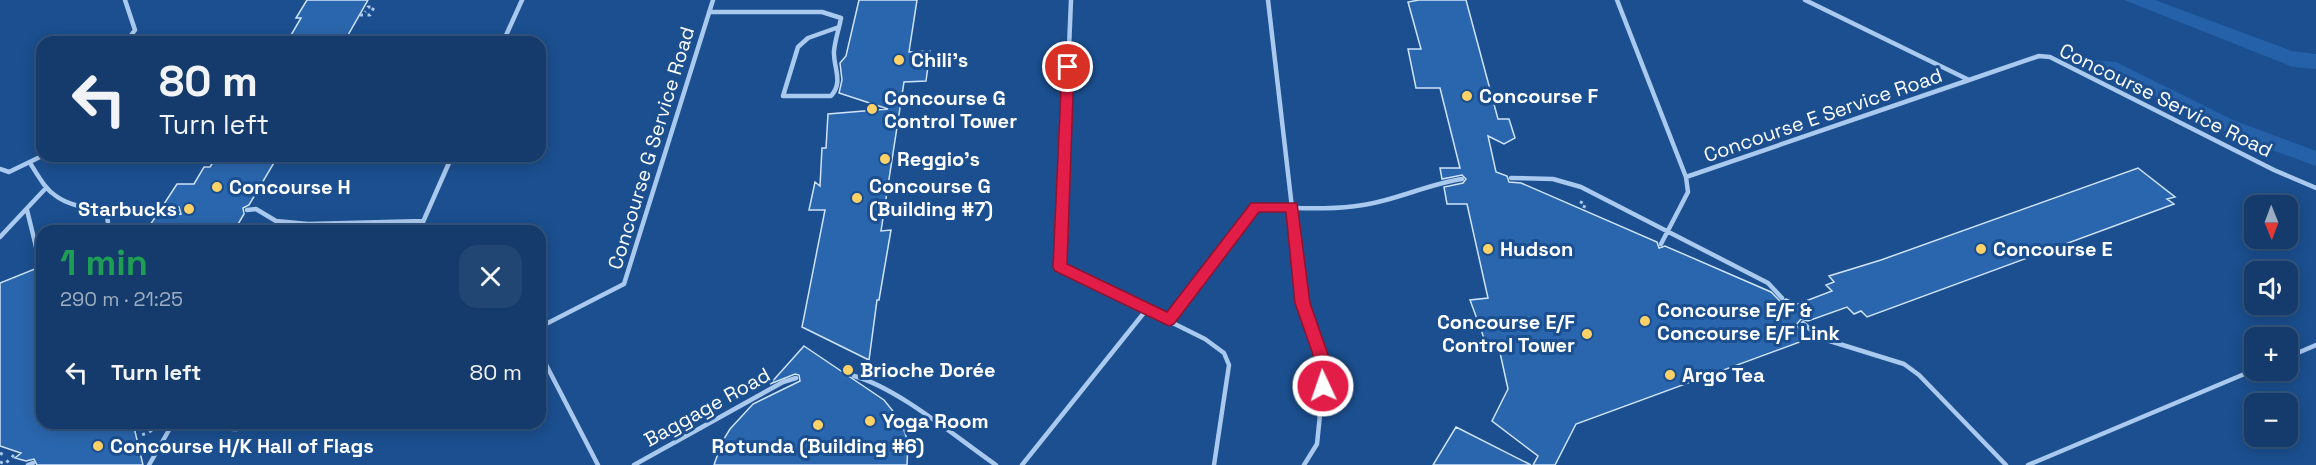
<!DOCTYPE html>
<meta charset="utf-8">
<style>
:root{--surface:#143b6b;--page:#214673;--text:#f1f3f6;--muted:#9dadc1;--line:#33557e}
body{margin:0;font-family:"Space Grotesk",sans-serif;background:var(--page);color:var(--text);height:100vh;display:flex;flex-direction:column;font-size:22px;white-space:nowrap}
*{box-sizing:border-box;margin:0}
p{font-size:20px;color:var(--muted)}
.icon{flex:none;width:33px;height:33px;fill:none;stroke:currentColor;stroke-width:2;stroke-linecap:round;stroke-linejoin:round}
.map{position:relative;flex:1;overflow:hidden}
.drawer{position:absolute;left:36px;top:225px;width:510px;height:204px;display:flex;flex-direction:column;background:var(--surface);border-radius:18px;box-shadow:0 3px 15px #0003,0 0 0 2px var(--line)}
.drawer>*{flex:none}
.guide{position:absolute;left:36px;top:36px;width:510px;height:126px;border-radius:18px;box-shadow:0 3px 15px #0003,0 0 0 2px var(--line);background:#143b6b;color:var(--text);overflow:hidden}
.needle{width:39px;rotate:179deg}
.controls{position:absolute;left:2244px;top:195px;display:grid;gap:12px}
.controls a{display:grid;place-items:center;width:54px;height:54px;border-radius:12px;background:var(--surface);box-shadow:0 3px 15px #0003,0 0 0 2px var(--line);font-size:30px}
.pin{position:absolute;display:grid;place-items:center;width:51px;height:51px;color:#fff;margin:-26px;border:3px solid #fff;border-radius:50%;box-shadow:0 2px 6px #0007}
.me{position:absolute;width:66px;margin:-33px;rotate:357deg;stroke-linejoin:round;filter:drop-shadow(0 0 4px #0008)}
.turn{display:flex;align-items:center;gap:21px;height:126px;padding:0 24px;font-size:27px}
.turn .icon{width:78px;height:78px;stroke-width:2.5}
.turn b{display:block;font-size:42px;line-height:51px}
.round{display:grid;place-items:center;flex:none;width:63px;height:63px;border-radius:18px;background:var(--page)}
.headline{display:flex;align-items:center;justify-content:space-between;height:102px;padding:0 24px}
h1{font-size:36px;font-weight:700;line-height:45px;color:#1e9e55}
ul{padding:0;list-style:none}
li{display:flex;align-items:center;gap:18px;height:90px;padding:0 24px}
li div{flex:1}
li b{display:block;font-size:22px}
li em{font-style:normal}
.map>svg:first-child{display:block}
.green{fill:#2461a8}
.building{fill:#2a66ad;stroke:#cfe3fa;stroke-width:1.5}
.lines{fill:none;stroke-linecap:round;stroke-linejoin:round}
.path{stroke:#a9c9ee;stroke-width:3;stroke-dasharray:3 4.5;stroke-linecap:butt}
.lane{stroke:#a9c9ee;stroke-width:4.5}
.route{fill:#e11d48;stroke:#92132f;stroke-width:1.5}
.poi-dot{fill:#ffd166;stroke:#1b4f8f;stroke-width:2}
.labels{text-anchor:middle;stroke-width:6;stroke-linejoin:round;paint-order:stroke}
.poi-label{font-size:20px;font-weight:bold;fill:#fff;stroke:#1b4f8f;text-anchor:start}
.street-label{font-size:20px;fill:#fff;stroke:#1b4f8f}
</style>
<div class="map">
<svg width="2316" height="465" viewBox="0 0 2316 465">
<rect width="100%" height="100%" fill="#1b4f8f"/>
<!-- green -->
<path class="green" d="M 2124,0 L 2155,0 L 2292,51 L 2316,54 L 2316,69 L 2293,67 Z
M 2090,60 L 2116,62 L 2233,120 L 2316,151 L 2316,166 L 2232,135 L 2111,74 L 2100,76 L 2076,64 Z"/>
<!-- building -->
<path class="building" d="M 307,0 L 368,0 L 344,42 L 287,42 L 301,18 L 296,18 Z
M 859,0 L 917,0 L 909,52 L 930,51 L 926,81 L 904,82 L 881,231 L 891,230 L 879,300 L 877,300 L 869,360 L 802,327 L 825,210 L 809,210 L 815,182 L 820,186 L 822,148 L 826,148 L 828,114 L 888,109 L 839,93 L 842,80 L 840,63 L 846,56 Z
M 1419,0 L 1466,0 L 1498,119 L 1509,119 L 1515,138 L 1504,144 L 1488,136 L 1496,172 L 1507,176 L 1509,182 L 1521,183 L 1657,242 L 1659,248 L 1665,246 L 1771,292 L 1781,302 L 1786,299 L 1798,304 L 1832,291 L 1826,285 L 1834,282 L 1829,276 L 1881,260 L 2138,168 L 2175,197 L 2167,199 L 2174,204 L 1867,317 L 1861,311 L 1854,314 L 1847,307 L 1808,321 L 1801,319 L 1796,325 L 1808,339 L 1576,424 L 1555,465 L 1533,465 L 1538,456 L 1492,421 L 1508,389 L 1499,348 L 1488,349 L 1470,300 L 1488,298 L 1467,204 L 1447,204 L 1444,187 L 1463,183 L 1466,179 L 1462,175 L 1442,179 L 1440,168 L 1460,168 L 1440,88 L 1416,88 L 1408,49 L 1421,49 L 1408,2 Z
M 217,156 L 278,156 L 249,205 L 243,208 L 244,214 L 234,231 L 146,231 L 156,216 L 181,214 L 179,207 L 162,207 L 177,184 L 194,184 L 204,167 L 210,167 Z
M 42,266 L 42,423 L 133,423 L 143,465 L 37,465 L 34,459 L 26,461 L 15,458 L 21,453 L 0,446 L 0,283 Z
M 804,346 L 884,400 L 901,421 L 908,442 L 907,465 L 714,465 L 722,442 L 730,429 L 753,404 L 800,381 L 799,375 L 795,374 L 770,384 Z
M 1456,427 L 1531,465 L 1433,465 Z"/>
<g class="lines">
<!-- path -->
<path class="path" d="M 360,15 L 370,15 L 374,7 L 368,7 L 365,12
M 1582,201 L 1580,205 L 1588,208
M 240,231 L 242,228 L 249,228 L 247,231
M 134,427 L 144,423
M 140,428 L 142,435 L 151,431 L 149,423
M 0,453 L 6,456
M 0,462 L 5,464 L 17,452"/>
<!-- lane -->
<path class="lane" d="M 125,0 L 135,30 L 126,42
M 1071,0 L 1060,267 L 1205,339 L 1224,353 L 1229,365 L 1214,465
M 1268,0 L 1303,303 L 1325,366 L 1317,444 L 1304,465
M 1617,0 L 1686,177 L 1688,192 L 1661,244
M 1805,0 L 1969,80 L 2039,56 L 2050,57 L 2274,170 L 2316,188
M 709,12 L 822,12 L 841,18 C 839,29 835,40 834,51 C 833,67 844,82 831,96 L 783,96 L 798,47 L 808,38 L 839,27
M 503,42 L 522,0
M 30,163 C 38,175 44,188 56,196 C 83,216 145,211 177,211
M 0,169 L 9,172 L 42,156
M 1686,177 L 1969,80
M 1511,178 L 1553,179 L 1581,187 L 1768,283 L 1782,298
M 106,207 L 109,231
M 27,210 L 39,259 L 42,260
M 247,210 L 256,209 L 276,221 L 308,224 L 423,221
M 419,231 L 452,156
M 0,237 L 46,188
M 1169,320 L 1256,207 C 1291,207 1328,211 1363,205 C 1397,200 1428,184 1462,179
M 1803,323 L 1820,338 L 1904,364 L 1919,375 L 2006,465
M 540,327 L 624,284 L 713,0
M 540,353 L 598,465
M 2288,357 L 2316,345
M 854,376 C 898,388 957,438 996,465
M 204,423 C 226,432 246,430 269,423
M 28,465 L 33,463
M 149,465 L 173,423
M 634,465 L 783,382 L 796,378
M 1022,465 L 1147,309
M 2028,465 L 2254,370"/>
</g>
<!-- route -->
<path class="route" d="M 1068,63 L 1074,67 L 1067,264 L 1167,312 L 1251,203 L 1297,203 L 1310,303 L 1332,366 L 1328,390 L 1323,392 L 1317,390 L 1315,386 L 1317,366 L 1295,303 L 1286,212 L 1259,212 L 1174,324 L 1169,326 L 1055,271 L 1053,267 L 1062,67 Z"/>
<!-- markers -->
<g class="poi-dot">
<circle cx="899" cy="60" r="6"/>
<circle cx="1467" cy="96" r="6"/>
<circle cx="872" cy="109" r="6"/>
<circle cx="885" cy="159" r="6"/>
<circle cx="217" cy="187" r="6"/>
<circle cx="857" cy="198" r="6"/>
<circle cx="189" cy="209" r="6"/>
<circle cx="1488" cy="249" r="6"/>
<circle cx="1981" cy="249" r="6"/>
<circle cx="1645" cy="321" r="6"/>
<circle cx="1587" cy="334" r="6"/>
<circle cx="848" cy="370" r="6"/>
<circle cx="1670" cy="375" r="6"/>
<circle cx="870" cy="421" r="6"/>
<circle cx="818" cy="425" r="6"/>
<circle cx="98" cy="446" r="6"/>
</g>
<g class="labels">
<!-- poi labels -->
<g class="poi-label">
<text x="911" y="67">Chili's</text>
<text x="1479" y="103">Concourse F</text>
<text x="884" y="105">Concourse G<tspan x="884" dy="23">Control Tower</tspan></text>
<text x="897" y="166">Reggio’s</text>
<text x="869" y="193">Concourse G<tspan x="869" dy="23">(Building #7)</tspan></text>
<text x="229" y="194">Concourse H</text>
<text x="177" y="216" text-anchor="end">Starbucks</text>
<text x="1500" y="256">Hudson</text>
<text x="1993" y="256">Concourse E</text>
<text x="1657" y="317">Concourse E/F &amp;<tspan x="1657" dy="23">Concourse E/F Link</tspan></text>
<text x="1575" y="329" text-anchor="end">Concourse E/F<tspan x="1575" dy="23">Control Tower</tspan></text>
<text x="860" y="377">Brioche Dorée</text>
<text x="1682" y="382">Argo Tea</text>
<text x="882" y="428">Yoga Room</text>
<text x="110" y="453">Concourse H/K Hall of Flags</text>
<text x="818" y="453" text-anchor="middle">Rotunda (Building #6)</text>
</g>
<!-- street labels -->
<g class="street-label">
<text transform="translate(2166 100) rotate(26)" y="7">Concourse Service Road</text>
<text transform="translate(1823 115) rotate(-19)" y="7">Concourse E Service Road</text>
<text transform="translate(651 148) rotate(-73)" y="7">Concourse G Service Road</text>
<text transform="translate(707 407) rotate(-29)" y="7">Baggage Road</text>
</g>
</g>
</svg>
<div class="controls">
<a><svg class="needle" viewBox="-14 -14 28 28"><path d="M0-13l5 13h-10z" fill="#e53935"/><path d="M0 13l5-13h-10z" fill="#9dadc1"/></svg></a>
<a><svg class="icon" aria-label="sound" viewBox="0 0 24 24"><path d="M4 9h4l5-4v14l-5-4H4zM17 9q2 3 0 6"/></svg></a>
<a>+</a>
<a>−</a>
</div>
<div class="pin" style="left:1068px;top:67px;background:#d93025"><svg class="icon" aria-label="arrive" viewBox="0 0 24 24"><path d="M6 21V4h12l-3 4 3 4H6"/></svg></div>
<svg class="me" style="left:1323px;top:386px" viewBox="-20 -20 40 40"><circle r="17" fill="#e11d48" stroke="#fff" stroke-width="3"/><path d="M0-11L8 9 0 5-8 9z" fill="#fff"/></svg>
<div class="guide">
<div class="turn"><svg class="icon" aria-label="left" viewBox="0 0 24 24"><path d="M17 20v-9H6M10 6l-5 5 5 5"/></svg><div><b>80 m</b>Turn left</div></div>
</div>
<section class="drawer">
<div class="headline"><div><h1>1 min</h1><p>290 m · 21:25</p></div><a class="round"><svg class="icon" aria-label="close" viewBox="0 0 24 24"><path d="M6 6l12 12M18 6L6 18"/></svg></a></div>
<ul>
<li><svg class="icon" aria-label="left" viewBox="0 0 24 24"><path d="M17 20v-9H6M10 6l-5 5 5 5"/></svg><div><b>Turn left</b></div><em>80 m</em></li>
</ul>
</section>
</div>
